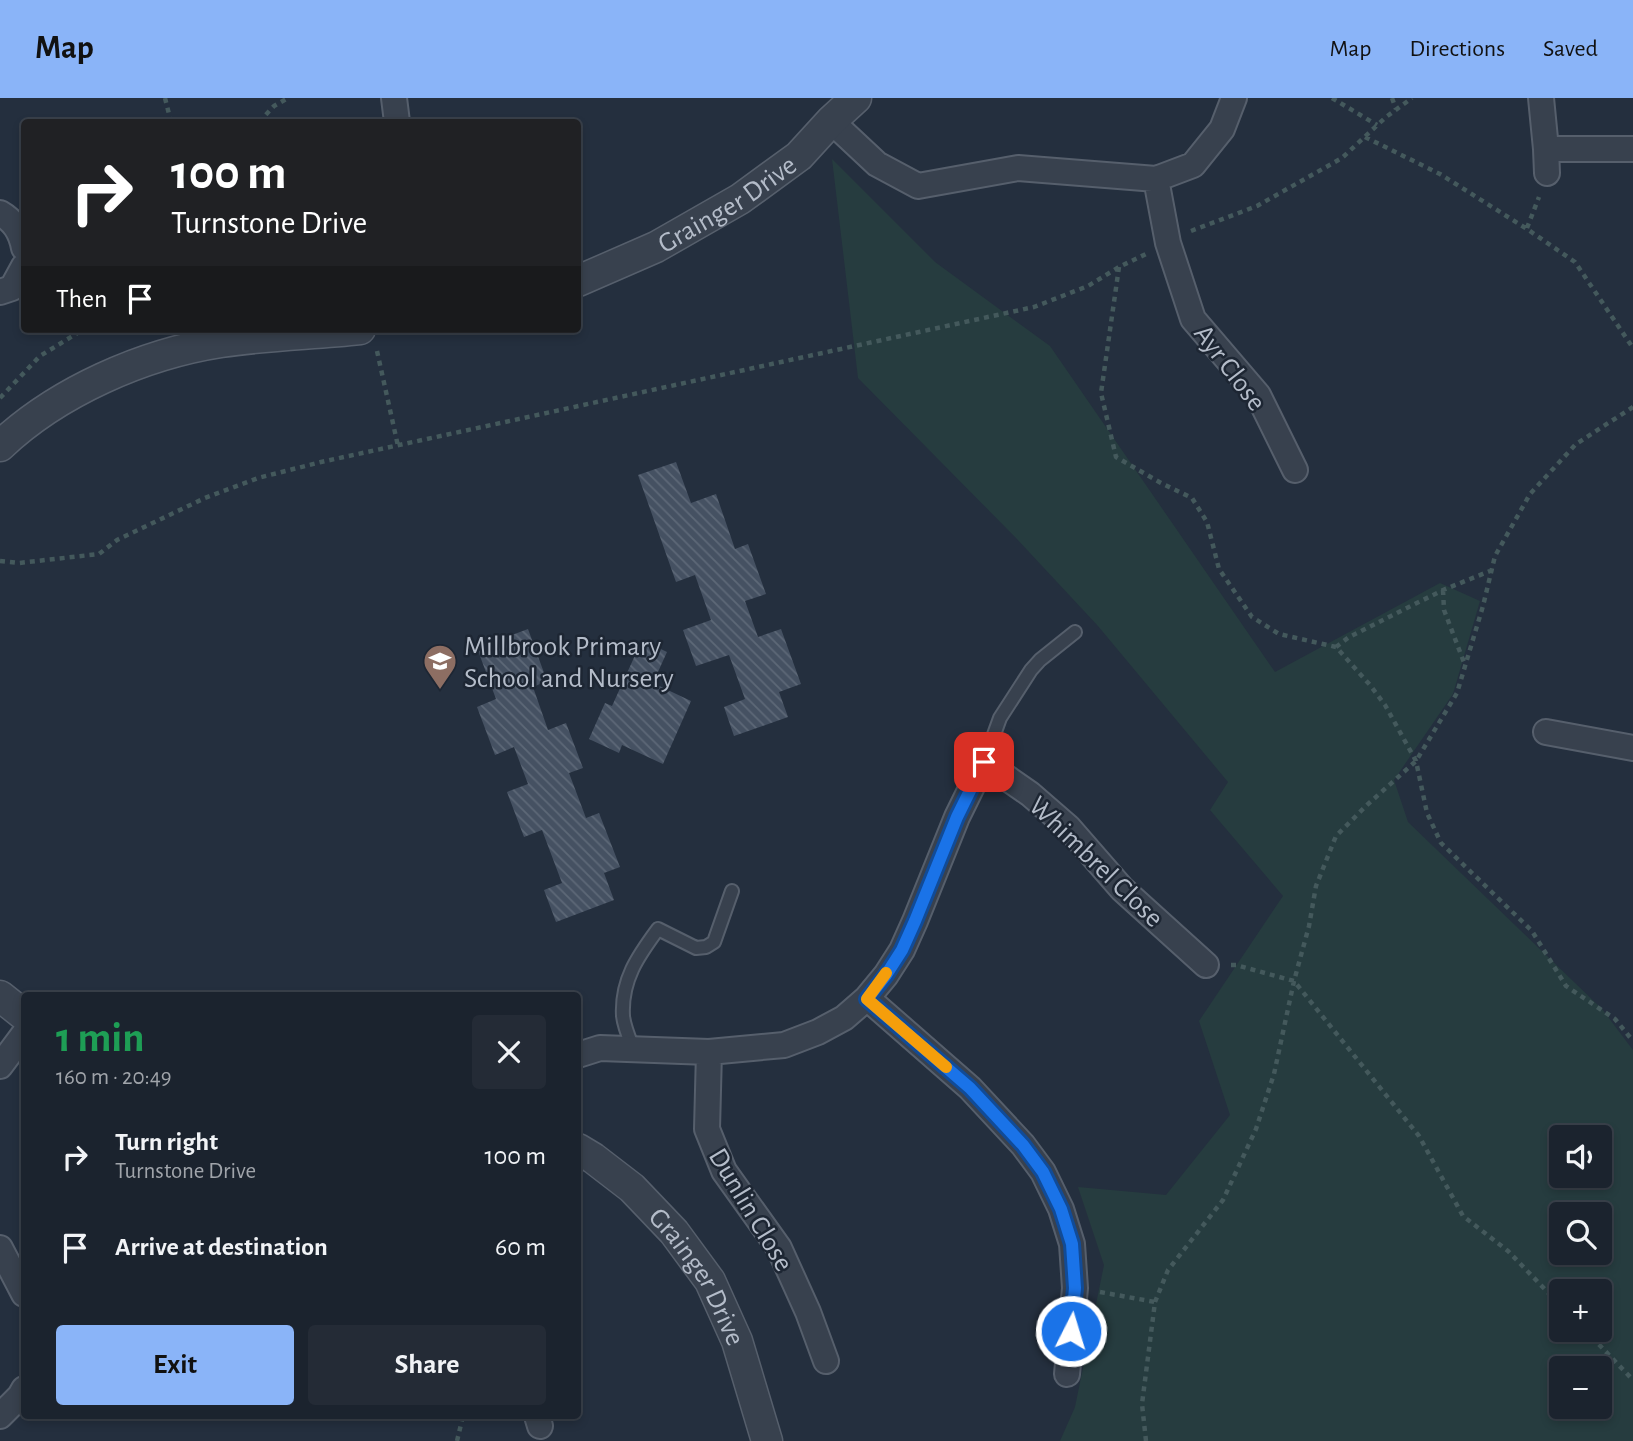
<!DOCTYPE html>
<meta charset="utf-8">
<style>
:root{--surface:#1b232e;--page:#242b36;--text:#f1f3f6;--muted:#a0a4aa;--line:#39404a;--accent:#8ab4f8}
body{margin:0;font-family:"Alegreya Sans",sans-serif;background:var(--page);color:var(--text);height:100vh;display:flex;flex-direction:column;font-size:26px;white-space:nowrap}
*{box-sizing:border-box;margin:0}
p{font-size:23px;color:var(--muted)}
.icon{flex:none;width:38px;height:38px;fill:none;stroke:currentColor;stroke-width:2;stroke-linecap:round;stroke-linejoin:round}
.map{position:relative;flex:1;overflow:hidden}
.panel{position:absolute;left:21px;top:894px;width:560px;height:427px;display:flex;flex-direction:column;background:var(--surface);border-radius:7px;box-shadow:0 4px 10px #0003,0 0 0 2px var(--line)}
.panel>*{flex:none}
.top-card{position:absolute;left:21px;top:21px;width:560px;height:214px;border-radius:7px;box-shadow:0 4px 10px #0003,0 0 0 2px var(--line);background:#202124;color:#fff;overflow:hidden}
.fabs{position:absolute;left:1549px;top:1027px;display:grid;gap:14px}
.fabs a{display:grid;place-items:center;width:63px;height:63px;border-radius:7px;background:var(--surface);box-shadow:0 4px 10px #0003,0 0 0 2px var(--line);font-size:35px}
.pin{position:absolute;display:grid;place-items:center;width:60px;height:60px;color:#fff;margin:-30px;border-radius:14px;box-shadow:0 4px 10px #0006}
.me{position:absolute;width:77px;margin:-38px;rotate:5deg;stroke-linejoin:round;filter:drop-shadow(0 0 5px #0008)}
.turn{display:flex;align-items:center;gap:24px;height:147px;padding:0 35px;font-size:32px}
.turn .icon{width:91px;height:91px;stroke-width:2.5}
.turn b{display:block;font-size:49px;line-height:60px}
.then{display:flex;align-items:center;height:66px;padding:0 35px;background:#0003;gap:14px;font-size:26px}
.round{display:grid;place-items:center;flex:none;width:74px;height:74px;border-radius:7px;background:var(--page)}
.head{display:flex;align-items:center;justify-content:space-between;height:119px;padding:0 35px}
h1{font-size:42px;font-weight:700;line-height:52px;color:#1e9e55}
.button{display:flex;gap:14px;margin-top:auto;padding:14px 35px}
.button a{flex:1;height:80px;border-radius:7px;background:var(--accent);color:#111;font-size:28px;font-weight:700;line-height:80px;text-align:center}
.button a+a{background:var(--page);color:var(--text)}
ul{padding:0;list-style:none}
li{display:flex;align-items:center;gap:21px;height:91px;padding:0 35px}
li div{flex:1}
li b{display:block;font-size:26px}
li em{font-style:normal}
header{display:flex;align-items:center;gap:42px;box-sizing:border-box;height:98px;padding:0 35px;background:var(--accent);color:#111}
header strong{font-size:33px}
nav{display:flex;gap:38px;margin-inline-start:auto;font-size:24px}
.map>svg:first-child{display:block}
.green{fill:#263c3f;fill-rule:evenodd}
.building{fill:url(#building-back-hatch)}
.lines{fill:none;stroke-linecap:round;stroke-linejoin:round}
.service-casing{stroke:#565f6c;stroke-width:16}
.minor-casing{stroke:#565f6c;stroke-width:28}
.tertiary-casing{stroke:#565f6c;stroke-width:33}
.path{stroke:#44595c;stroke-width:4.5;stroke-dasharray:5 5;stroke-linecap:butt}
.service{stroke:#38414e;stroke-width:12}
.minor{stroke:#38414e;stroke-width:24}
.tertiary{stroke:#38414e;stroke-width:30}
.route-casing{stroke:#114b97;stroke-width:18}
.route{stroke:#1a73e8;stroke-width:12}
.slow{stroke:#f59e0b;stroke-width:12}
.labels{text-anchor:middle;stroke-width:5;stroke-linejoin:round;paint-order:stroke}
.street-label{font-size:28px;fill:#b4bcc9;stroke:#1d2633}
.poi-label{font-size:28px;fill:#b4bcc9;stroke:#1d2633;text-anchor:start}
</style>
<header>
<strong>Map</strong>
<nav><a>Map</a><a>Directions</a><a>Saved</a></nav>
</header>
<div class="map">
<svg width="1633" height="1343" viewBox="0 0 1633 1343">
<defs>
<pattern id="building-back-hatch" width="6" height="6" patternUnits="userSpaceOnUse" patternTransform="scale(1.75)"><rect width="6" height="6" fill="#455162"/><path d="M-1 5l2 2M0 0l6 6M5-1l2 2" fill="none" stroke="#5d6877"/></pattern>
</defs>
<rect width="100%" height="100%" fill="#242f3e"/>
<!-- green -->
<path class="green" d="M 832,61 L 935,164 L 1050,248 L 1275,574 L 1440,485 L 1480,503 L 1453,596 L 1394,682 L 1408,724 L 1602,911 L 1633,952 L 1633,1343 L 1060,1343 L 1075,1309 L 1104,1167 L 1078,1089 L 1166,1097 L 1230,1017 L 1199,923 L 1283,798 L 1210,712 L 1228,684 L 1098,528 L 1016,440 L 858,280 ZM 1561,1040 L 1600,1040 L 1600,1078 L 1561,1078 ZM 1561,1116 L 1600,1116 L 1600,1155 L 1561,1155 ZM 1561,1194 L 1600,1194 L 1600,1232 L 1561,1232 ZM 1561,1270 L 1600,1270 L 1600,1309 L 1561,1309 Z"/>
<!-- building -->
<path class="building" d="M 676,364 L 691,405 L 716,396 L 735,451 L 748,446 L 766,496 L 745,503 L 758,539 L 781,531 L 801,586 L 779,594 L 788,619 L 734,638 L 724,609 L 745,601 L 729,557 L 696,568 L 683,532 L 711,522 L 695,477 L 676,484 L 638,377 Z
M 528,531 L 547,583 L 533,589 L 548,632 L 566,625 L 583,670 L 569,675 L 586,720 L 599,715 L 620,769 L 604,775 L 614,802 L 556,824 L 544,792 L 562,785 L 542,732 L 524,739 L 507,694 L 528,686 L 514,649 L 495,657 L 477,609 L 496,601 L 477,550 Z
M 642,542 L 667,554 L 653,585 L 691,603 L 663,666 L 622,647 L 619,655 L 589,641 L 605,605 L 612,608 Z"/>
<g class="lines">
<defs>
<path id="service" d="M 984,664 L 1000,620 L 1031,572 L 1040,562 L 1075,534
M 633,950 C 629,940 624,928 623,918 C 621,882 638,858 658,831 L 696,850 L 706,849 L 714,844 L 732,793"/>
<path id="minor" d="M 394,0 L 397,24
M 1541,0 L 1546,51 L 1633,51
M 831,23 L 877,66 L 918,88 L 1018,70 L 1156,81 L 1193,67 L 1222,31 L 1234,0
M 1546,51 L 1547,75
M 1156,81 L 1168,145 L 1193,221 L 1258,297 L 1295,372
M 0,115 C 14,123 21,134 24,150
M 0,194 L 12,190 L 24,168
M 1546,634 L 1633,650
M 867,900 L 970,990 L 1023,1047 L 1043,1074 L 1061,1111 L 1072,1146 L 1075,1190 L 1067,1276
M 709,954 L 707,1031 L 724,1073 L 779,1150 L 808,1214 L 826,1263
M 578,957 L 600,950 L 709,954 L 784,947 L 818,934 L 844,920 L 867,900 L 886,877 L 902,852 L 915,823 L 957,719 L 984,664 L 1030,696 L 1068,729 L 1122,791 L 1206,867
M 0,968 L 24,936
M 0,1150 L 24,1196
M 0,1318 L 20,1298 L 24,1291
M 537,1318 L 540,1328"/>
<g id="tertiary">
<path id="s1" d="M 578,183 L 656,149 L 740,101 L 799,58 L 831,23 L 856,0"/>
<path d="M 0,348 C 57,294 143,256 221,244 C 267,237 314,236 360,231"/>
<path d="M 0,898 L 24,917"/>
<path id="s2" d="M 578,1051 L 593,1060 L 632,1090 L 674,1134 L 710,1183 L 737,1243 L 767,1343"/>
</g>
</defs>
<!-- service casing -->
<use href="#service" class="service-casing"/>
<!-- minor casing -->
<use href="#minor" class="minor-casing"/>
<!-- tertiary casing -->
<use href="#tertiary" class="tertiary-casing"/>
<!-- path -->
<path class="path" d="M 165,0 L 171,24
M 1332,0 L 1377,27
M 1392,0 L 1396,11
M 259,24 L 274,8 L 288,0
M 1365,39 L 1440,76 L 1527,131 L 1575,164 L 1633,250
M 1527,130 L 1539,99
M 1191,133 L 1257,108 L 1342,60 L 1386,19 L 1412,0
M 1119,169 L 1101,295 L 1116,359 L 1161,385 L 1192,400 L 1207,424 L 1219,471 L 1252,519 L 1279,536 L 1336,549 L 1370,587 L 1385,607 L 1416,663 L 1427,715 L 1441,745 L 1532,833 L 1566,888 L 1615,921 L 1633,943
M 377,253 L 398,348
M 0,300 L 40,258 L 84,231
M 0,463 L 19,465 L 99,456 L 117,442 L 205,400 L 258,380 L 321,364 L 1034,209 L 1088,188 L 1119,169 L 1146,156
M 1443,492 L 1444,512 L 1465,567
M 1336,549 L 1349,539 L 1443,492 L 1490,473
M 1231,867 L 1236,867 L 1294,883 L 1419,1038 L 1463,1118 L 1508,1153 L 1561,1208
M 1100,1194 L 1155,1204
M 1585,1232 L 1633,1282
M 457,1343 L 463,1318
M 1146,1343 L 1142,1306 L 1155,1204 L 1168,1172 L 1223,1102 L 1256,1031 L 1274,976 L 1294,883 L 1309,828 L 1316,788 L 1336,738 L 1367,707 L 1416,663 L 1457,595 L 1483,508 L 1495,458 L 1530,396 L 1576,346 L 1633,309"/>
<!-- service -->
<use href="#service" class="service"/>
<!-- minor -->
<use href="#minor" class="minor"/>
<!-- tertiary -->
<use href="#tertiary" class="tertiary"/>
</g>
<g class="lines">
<defs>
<path id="route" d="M 984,664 L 957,719 L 915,823 L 902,852 L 886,877 L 867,901 L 970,990 L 1023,1047 L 1043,1074 L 1061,1111 L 1072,1146 L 1075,1190 L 1071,1233"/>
</defs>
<!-- route casing -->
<use href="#route" class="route-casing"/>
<!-- route -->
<use href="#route" class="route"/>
<!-- slow -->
<path class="slow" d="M 886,875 L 867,901 L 946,969"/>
</g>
<!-- icons -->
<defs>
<symbol id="school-pin" viewBox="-11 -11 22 30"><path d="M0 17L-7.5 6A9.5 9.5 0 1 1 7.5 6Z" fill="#8d6e63" stroke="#1d2633"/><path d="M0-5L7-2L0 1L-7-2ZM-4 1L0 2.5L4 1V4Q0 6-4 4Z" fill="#fff"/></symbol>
</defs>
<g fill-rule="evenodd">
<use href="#school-pin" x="421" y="544" width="38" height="52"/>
</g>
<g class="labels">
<!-- street labels -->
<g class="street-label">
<text dy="10" stroke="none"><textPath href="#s1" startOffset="168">Grainger Drive</textPath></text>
<text transform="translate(1231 269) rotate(53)" y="10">Ayr Close</text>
<text transform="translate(1097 763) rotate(44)" y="10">Whimbrel Close</text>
<text transform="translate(752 1111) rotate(59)" y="10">Dunlin Close</text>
<text dy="10" stroke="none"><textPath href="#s2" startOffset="178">Grainger Drive</textPath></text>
</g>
<!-- poi labels -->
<g class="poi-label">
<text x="464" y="557">Millbrook Primary<tspan x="464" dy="32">School and Nursery</tspan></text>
</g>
</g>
</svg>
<div class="fabs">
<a><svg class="icon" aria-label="sound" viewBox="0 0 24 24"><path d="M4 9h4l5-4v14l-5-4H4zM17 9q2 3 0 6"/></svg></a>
<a><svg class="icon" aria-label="search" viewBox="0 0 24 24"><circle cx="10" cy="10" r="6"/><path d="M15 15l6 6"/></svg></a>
<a>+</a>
<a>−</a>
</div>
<div class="pin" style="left:984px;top:664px;background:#d93025"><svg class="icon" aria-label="arrive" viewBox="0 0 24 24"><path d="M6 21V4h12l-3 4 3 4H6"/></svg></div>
<svg class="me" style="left:1071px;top:1233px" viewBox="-20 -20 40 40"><circle r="17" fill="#1a73e8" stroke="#fff" stroke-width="3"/><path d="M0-11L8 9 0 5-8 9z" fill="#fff"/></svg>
<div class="top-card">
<div class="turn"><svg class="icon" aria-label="right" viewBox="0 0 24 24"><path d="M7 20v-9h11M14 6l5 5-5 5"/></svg><div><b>100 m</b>Turnstone Drive</div></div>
<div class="then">Then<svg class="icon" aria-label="arrive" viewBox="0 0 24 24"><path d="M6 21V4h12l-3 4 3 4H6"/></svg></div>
</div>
<section class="panel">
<div class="head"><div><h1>1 min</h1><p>160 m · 20:49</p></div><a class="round"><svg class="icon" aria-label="close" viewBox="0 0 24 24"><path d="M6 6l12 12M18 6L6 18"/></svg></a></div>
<ul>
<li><svg class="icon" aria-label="right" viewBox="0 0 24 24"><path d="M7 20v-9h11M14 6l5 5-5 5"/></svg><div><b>Turn right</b><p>Turnstone Drive</p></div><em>100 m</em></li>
<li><svg class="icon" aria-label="arrive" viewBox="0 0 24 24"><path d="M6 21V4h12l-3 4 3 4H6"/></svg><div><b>Arrive at destination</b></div><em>60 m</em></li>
</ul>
<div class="button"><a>Exit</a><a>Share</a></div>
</section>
</div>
